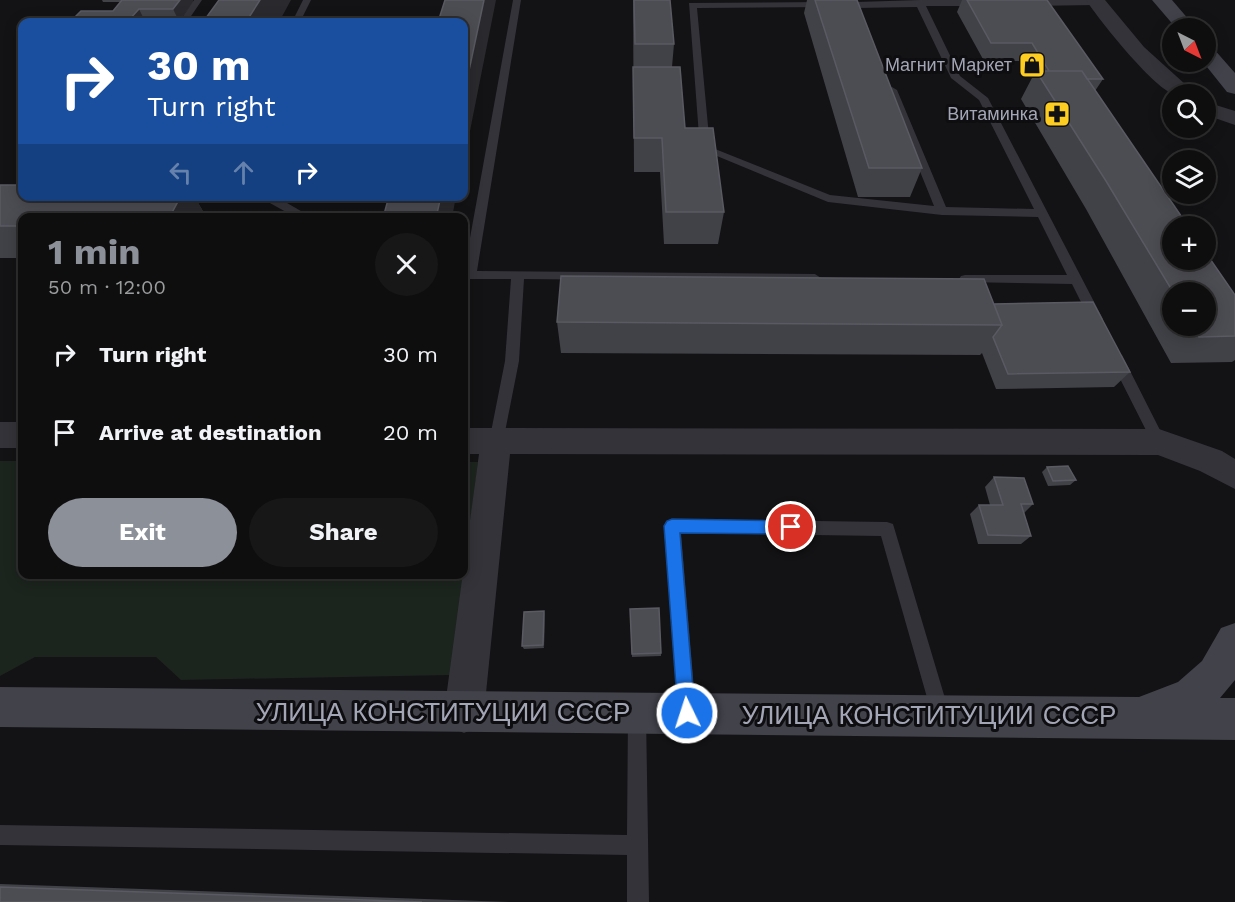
<!DOCTYPE html>
<meta charset="utf-8">
<style>
:root{--surface:#0e0e0f;--page:#171718;--text:#f1f3f6;--muted:#9b9c9e;--line:#2e2e2f;--accent:#8c9099}
body{margin:0;font-family:"Work Sans",sans-serif;background:var(--page);color:var(--text);height:100vh;display:flex;flex-direction:column;font-size:22px;white-space:nowrap}
*{box-sizing:border-box;margin:0}
p{font-size:20px;color:var(--muted)}
.icon{flex:none;width:33px;height:33px;fill:none;stroke:currentColor;stroke-width:2;stroke-linecap:round;stroke-linejoin:round}
.map{position:relative;flex:1;overflow:hidden}
.sheet{position:absolute;left:18px;top:213px;width:450px;height:366px;display:flex;flex-direction:column;background:var(--surface);border-radius:12px;box-shadow:0 3px 15px #0003,0 0 0 2px var(--line)}
.sheet>*{flex:none}
.top-card{position:absolute;left:18px;top:18px;width:450px;height:183px;border-radius:12px;box-shadow:0 3px 15px #0003,0 0 0 2px var(--line);background:#1a4fa0;color:#fff;overflow:hidden}
.needle{width:39px;rotate:138deg}
.buttons{position:absolute;left:1162px;top:18px;display:grid;gap:12px}
.buttons a{display:grid;place-items:center;width:54px;height:54px;border-radius:50%;background:var(--surface);box-shadow:0 3px 15px #0003,0 0 0 2px var(--line);font-size:30px}
.pin{position:absolute;display:grid;place-items:center;width:51px;height:51px;color:#fff;margin:-26px;border:3px solid #fff;border-radius:50%;box-shadow:0 2px 6px #0007}
.me{position:absolute;width:66px;margin:-33px;rotate:356deg;stroke-linejoin:round;filter:drop-shadow(0 0 4px #0008)}
.turn{display:flex;align-items:center;gap:21px;height:126px;padding:0 30px;font-size:27px}
.turn .icon{width:78px;height:78px;stroke-width:2.5}
.turn b{display:block;font-size:42px;line-height:51px}
.lanes{display:flex;align-items:center;height:57px;padding:0 30px;background:#0003;justify-content:center;gap:30px;direction:ltr}
.lanes .off{opacity:.35}
.round{display:grid;place-items:center;flex:none;width:63px;height:63px;border-radius:32px;background:var(--page)}
.summary{display:flex;align-items:center;justify-content:space-between;height:102px;padding:0 30px}
h1{font-size:36px;font-weight:700;line-height:45px;color:var(--accent)}
.cta{display:flex;gap:12px;margin-top:auto;padding:12px 30px}
.cta a{flex:1;height:69px;border-radius:36px;background:var(--accent);color:#fff;font-size:24px;font-weight:700;line-height:69px;text-align:center}
.cta a+a{background:var(--page);color:var(--text)}
ul{padding:0;list-style:none}
li{display:flex;align-items:center;gap:18px;height:78px;padding:0 30px}
li div{flex:1}
li b{display:block;font-size:22px}
li em{font-style:normal}
.map>svg:first-child{display:block}
.green{fill:#1c241e}
.lines{fill:none;stroke-linecap:round;stroke-linejoin:round}
.lane{fill:#333339;fill-rule:evenodd}
.street{fill:#333339;fill-rule:evenodd}
.secondary{fill:#41424a;fill-rule:evenodd}
.wall{fill:#414247;fill-rule:evenodd}
.shaded-wall{fill:#2a2a2e}
.building{fill:#4c4c53;stroke:#5a5a63;stroke-width:1.5}
.route{fill:#1a73e8;stroke:#114b97;stroke-width:1.5}
.labels{text-anchor:middle;stroke-width:6;stroke-linejoin:round;paint-order:stroke}
.far-poi-label{font-size:18px;fill:#a3a6b6;stroke:#0e0d0f;text-anchor:end}
.near-street-label{font-size:26px;fill:#a3a6b6;stroke:#0e0d0f}
</style>
<div class="map">
<svg width="1235" height="902" viewBox="0 0 1235 902">
<rect width="100%" height="100%" fill="#131214"/>
<!-- green -->
<path class="green" d="M 0,461 L 22,461 L 22,574 L 464,574 L 464,462 L 478,462 L 453,675 L 181,680 L 156,657 L 35,657 L 0,676 Z"/>
<g class="lines">
<!-- lane -->
<path class="lane" d="M 194,0 L 202,0 L 187,22 L 179,22 Z
M 303,0 L 311,0 L 300,22 L 292,22 Z
M 513,0 L 521,0 L 477,271 L 815,274 L 821,278 L 815,282 L 524,279 L 519,361 L 503,442 L 501,446 L 496,448 L 491,446 L 489,442 L 505,361 L 511,279 L 464,279 L 464,271 Z
M 920,0 L 979,0 L 983,3 L 979,6 L 926,6 L 960,76 L 988,98 L 1103,319 L 1101,322 L 1091,322 L 1072,284 L 961,282 L 959,279 L 961,276 L 965,275 L 1067,275 L 1038,217 L 942,215 L 828,202 L 700,149 L 689,3 L 826,2 L 830,5 L 829,7 L 697,8 L 710,147 L 830,195 L 934,206 L 887,90 L 892,87 L 897,90 L 946,207 L 1034,209 L 979,100 L 951,78 L 917,7 L 856,8 L 852,5 L 856,2 Z
M 1098,0 L 1100,2 L 1096,5 L 1030,6 L 1026,3 L 1030,0 Z
M 242,196 L 275,196 L 313,218 L 297,218 L 268,202 L 247,200 Z
M 1117,354 L 1122,355 L 1164,438 L 1166,442 L 1164,446 L 1159,448 L 1154,446 L 1110,359 Z
M 672,519 L 887,522 L 893,524 L 950,715 L 948,722 L 941,724 L 934,722 L 932,715 L 881,536 L 681,533 L 696,713 L 694,720 L 687,722 L 680,720 L 678,713 L 664,526 L 666,521 Z
M 637,704 L 644,706 L 646,713 L 649,902 L 627,902 L 627,855 L 0,845 L 0,825 L 627,835 L 628,713 L 630,706 Z"/>
<!-- street -->
<path class="street" d="M 1086,0 L 1105,0 L 1144,47 L 1196,94 C 1189,94 1179,96 1173,94 C 1151,85 1100,21 1086,0 Z
M 1206,102 L 1235,111 L 1235,125 L 1206,115 Z
M 0,422 L 22,422 L 22,448 L 0,448 Z
M 464,428 L 1159,429 L 1222,451 L 1235,459 L 1235,489 L 1200,471 L 1158,455 L 510,454 L 484,713 L 478,727 L 464,733 L 450,727 L 444,713 L 479,454 L 464,454 Z"/>
<!-- secondary -->
<path class="secondary" d="M 1152,0 L 1172,0 L 1196,28 L 1176,28 Z
M 1206,46 L 1213,48 L 1235,73 L 1235,94 L 1227,92 L 1203,62 L 1206,62 Z
M 1235,623 L 1235,680 L 1220,698 L 1235,698 L 1235,740 L 0,727 L 0,687 L 1139,697 L 1178,682 L 1202,661 L 1221,628 Z"/>
</g>
<!-- wall -->
<path class="wall" d="M 102,0 L 193,0 L 193,2 L 179,21 L 145,21 L 144,22 L 70,22 L 113,11 L 121,2 L 103,2 Z
M 633,0 L 670,0 L 674,44 L 672,67 L 685,128 L 724,212 L 718,244 L 664,244 L 660,172 L 634,172 Z
M 807,0 L 857,0 L 922,168 L 910,197 L 858,197 L 804,13 Z
M 962,0 L 1047,0 L 1103,79 L 1095,91 L 1235,295 L 1235,360 L 1232,362 L 1171,363 L 1086,209 L 1021,99 L 1033,76 L 1023,61 L 984,61 L 957,12 ZM 1173,292 L 1206,326 L 1173,326 Z
M 0,185 L 22,196 L 194,196 L 207,218 L 22,218 L 22,258 L 0,258 Z
M 994,304 L 1130,372 L 1114,387 L 996,389 L 982,353 L 980,355 L 561,353 L 557,322 Z
M 1047,467 L 1076,480 L 1070,485 L 1048,486 L 1042,472 Z
M 994,477 L 1033,504 L 1024,513 L 1031,536 L 1021,544 L 978,544 L 970,514 L 979,505 L 990,505 L 985,487 Z
M 630,613 L 661,653 L 661,656 L 632,657 Z
M 545,614 L 544,648 L 524,649 L 522,646 Z
M 0,884 L 510,902 L 0,902 Z"/>
<!-- shaded-wall -->
<path class="shaded-wall" d="M 180,0 L 193,0 L 193,2 L 179,21 L 173,9 Z
M 260,0 L 291,0 L 279,22 L 246,22 Z
M 484,0 L 496,0 L 464,161 L 464,94 Z
M 139,9 L 145,21 L 144,22 L 127,22 Z
M 181,196 L 194,196 L 207,218 L 169,218 Z
M 441,196 L 456,196 L 452,218 L 436,218 Z
M 544,611 L 545,614 L 544,648 L 543,645 Z"/>
<!-- building -->
<path class="building" d="M 122,0 L 180,0 L 173,9 L 139,9 L 127,22 L 70,22 L 81,11 L 113,11 Z
M 219,0 L 260,0 L 246,22 L 203,22 Z
M 445,0 L 484,0 L 464,94 L 464,22 L 438,22 Z
M 634,0 L 670,0 L 674,44 L 635,44 Z
M 815,0 L 857,0 L 922,168 L 869,168 Z
M 967,0 L 1047,0 L 1103,79 L 1087,79 L 1082,71 L 1049,71 L 1032,43 L 991,43 Z
M 633,67 L 680,67 L 685,128 L 713,128 L 724,212 L 666,212 L 662,138 L 634,138 Z
M 1036,71 L 1082,71 L 1188,226 L 1173,226 L 1173,260 L 1206,260 L 1206,253 L 1235,295 L 1235,336 L 1199,337 L 1193,326 L 1206,326 L 1206,292 L 1173,292 L 1106,181 Z
M 0,185 L 22,185 L 22,196 L 181,196 L 169,218 L 22,218 L 22,226 L 0,226 Z
M 389,196 L 441,196 L 436,218 L 383,218 Z
M 561,276 L 984,279 L 1002,325 L 557,322 Z
M 1093,302 L 1130,372 L 1008,374 L 993,337 L 1002,325 L 994,304 Z
M 1068,466 L 1076,480 L 1053,481 L 1047,467 Z
M 994,477 L 1024,478 L 1033,504 L 1021,504 L 1031,536 L 988,535 L 979,505 L 1003,505 Z
M 659,608 L 661,653 L 632,654 L 630,609 Z
M 544,611 L 543,645 L 522,646 L 524,612 Z
M 0,887 L 422,902 L 0,902 Z"/>
<!-- route -->
<path class="route" d="M 672,519 L 791,521 L 796,523 L 799,527 L 796,532 L 791,534 L 680,533 L 695,713 L 693,719 L 687,722 L 681,719 L 678,713 L 664,526 L 667,521 Z"/>
<!-- icons -->
<defs>
<symbol id="shop-square" viewBox="-11 -11 22 22"><rect x="-9" y="-9" width="18" height="18" rx="4" fill="#fecd21" stroke="#0e0d0f"/><path d="M-5-2.5h2.3a2.7 3.5 0 0 1 5.4 0H5L5.5 6h-11ZM-1.5-2.5h3a1.5 2.3 0 0 0-3 0Z" fill="#111"/></symbol>
<symbol id="pharmacy-square" viewBox="-11 -11 22 22"><rect x="-9" y="-9" width="18" height="18" rx="4" fill="#fecd21" stroke="#0e0d0f"/><path d="M-2-6h4v4h4v4h-4v4h-4v-4h-4v-4h4Z" fill="#111"/></symbol>
</defs>
<g fill-rule="evenodd">
<use href="#shop-square" x="1017" y="50" width="30" height="30"/>
<use href="#pharmacy-square" x="1042" y="99" width="30" height="30"/>
</g>
<g class="labels">
<!-- far-poi labels -->
<g class="far-poi-label">
<text x="1012" y="71">Магнит Маркет</text>
<text x="1038" y="120">Витаминка</text>
</g>
<!-- near-street labels -->
<g class="near-street-label">
<text x="443" y="721">УЛИЦА КОНСТИТУЦИИ СССР</text>
<text x="929" y="724">УЛИЦА КОНСТИТУЦИИ СССР</text>
</g>
</g>
</svg>
<div class="buttons">
<a><svg class="needle" viewBox="-14 -14 28 28"><path d="M0-13l5 13h-10z" fill="#e53935"/><path d="M0 13l5-13h-10z" fill="#9b9c9e"/></svg></a>
<a><svg class="icon" aria-label="search" viewBox="0 0 24 24"><circle cx="10" cy="10" r="6"/><path d="M15 15l6 6"/></svg></a>
<a><svg class="icon" aria-label="layers" viewBox="0 0 24 24"><path d="M12 4l9 5-9 5-9-5zM3 14l9 5 9-5"/></svg></a>
<a>+</a>
<a>−</a>
</div>
<div class="pin" style="left:791px;top:527px;background:#d93025"><svg class="icon" aria-label="arrive" viewBox="0 0 24 24"><path d="M6 21V4h12l-3 4 3 4H6"/></svg></div>
<svg class="me" style="left:687px;top:713px" viewBox="-20 -20 40 40"><circle r="17" fill="#1a73e8" stroke="#fff" stroke-width="3"/><path d="M0-11L8 9 0 5-8 9z" fill="#fff"/></svg>
<div class="top-card">
<div class="turn"><svg class="icon" aria-label="right" viewBox="0 0 24 24"><path d="M7 20v-9h11M14 6l5 5-5 5"/></svg><div><b>30 m</b>Turn right</div></div>
<div class="lanes"><svg class="icon off" aria-label="left" viewBox="0 0 24 24"><path d="M17 20v-9H6M10 6l-5 5 5 5"/></svg><svg class="icon off" aria-label="ahead" viewBox="0 0 24 24"><path d="M12 20V5M6 11l6-6 6 6"/></svg><svg class="icon" aria-label="right" viewBox="0 0 24 24"><path d="M7 20v-9h11M14 6l5 5-5 5"/></svg></div>
</div>
<section class="sheet">
<div class="summary"><div><h1>1 min</h1><p>50 m · 12:00</p></div><a class="round"><svg class="icon" aria-label="close" viewBox="0 0 24 24"><path d="M6 6l12 12M18 6L6 18"/></svg></a></div>
<ul>
<li><svg class="icon" aria-label="right" viewBox="0 0 24 24"><path d="M7 20v-9h11M14 6l5 5-5 5"/></svg><div><b>Turn right</b></div><em>30 m</em></li>
<li><svg class="icon" aria-label="arrive" viewBox="0 0 24 24"><path d="M6 21V4h12l-3 4 3 4H6"/></svg><div><b>Arrive at destination</b></div><em>20 m</em></li>
</ul>
<div class="cta"><a>Exit</a><a>Share</a></div>
</section>
</div>
